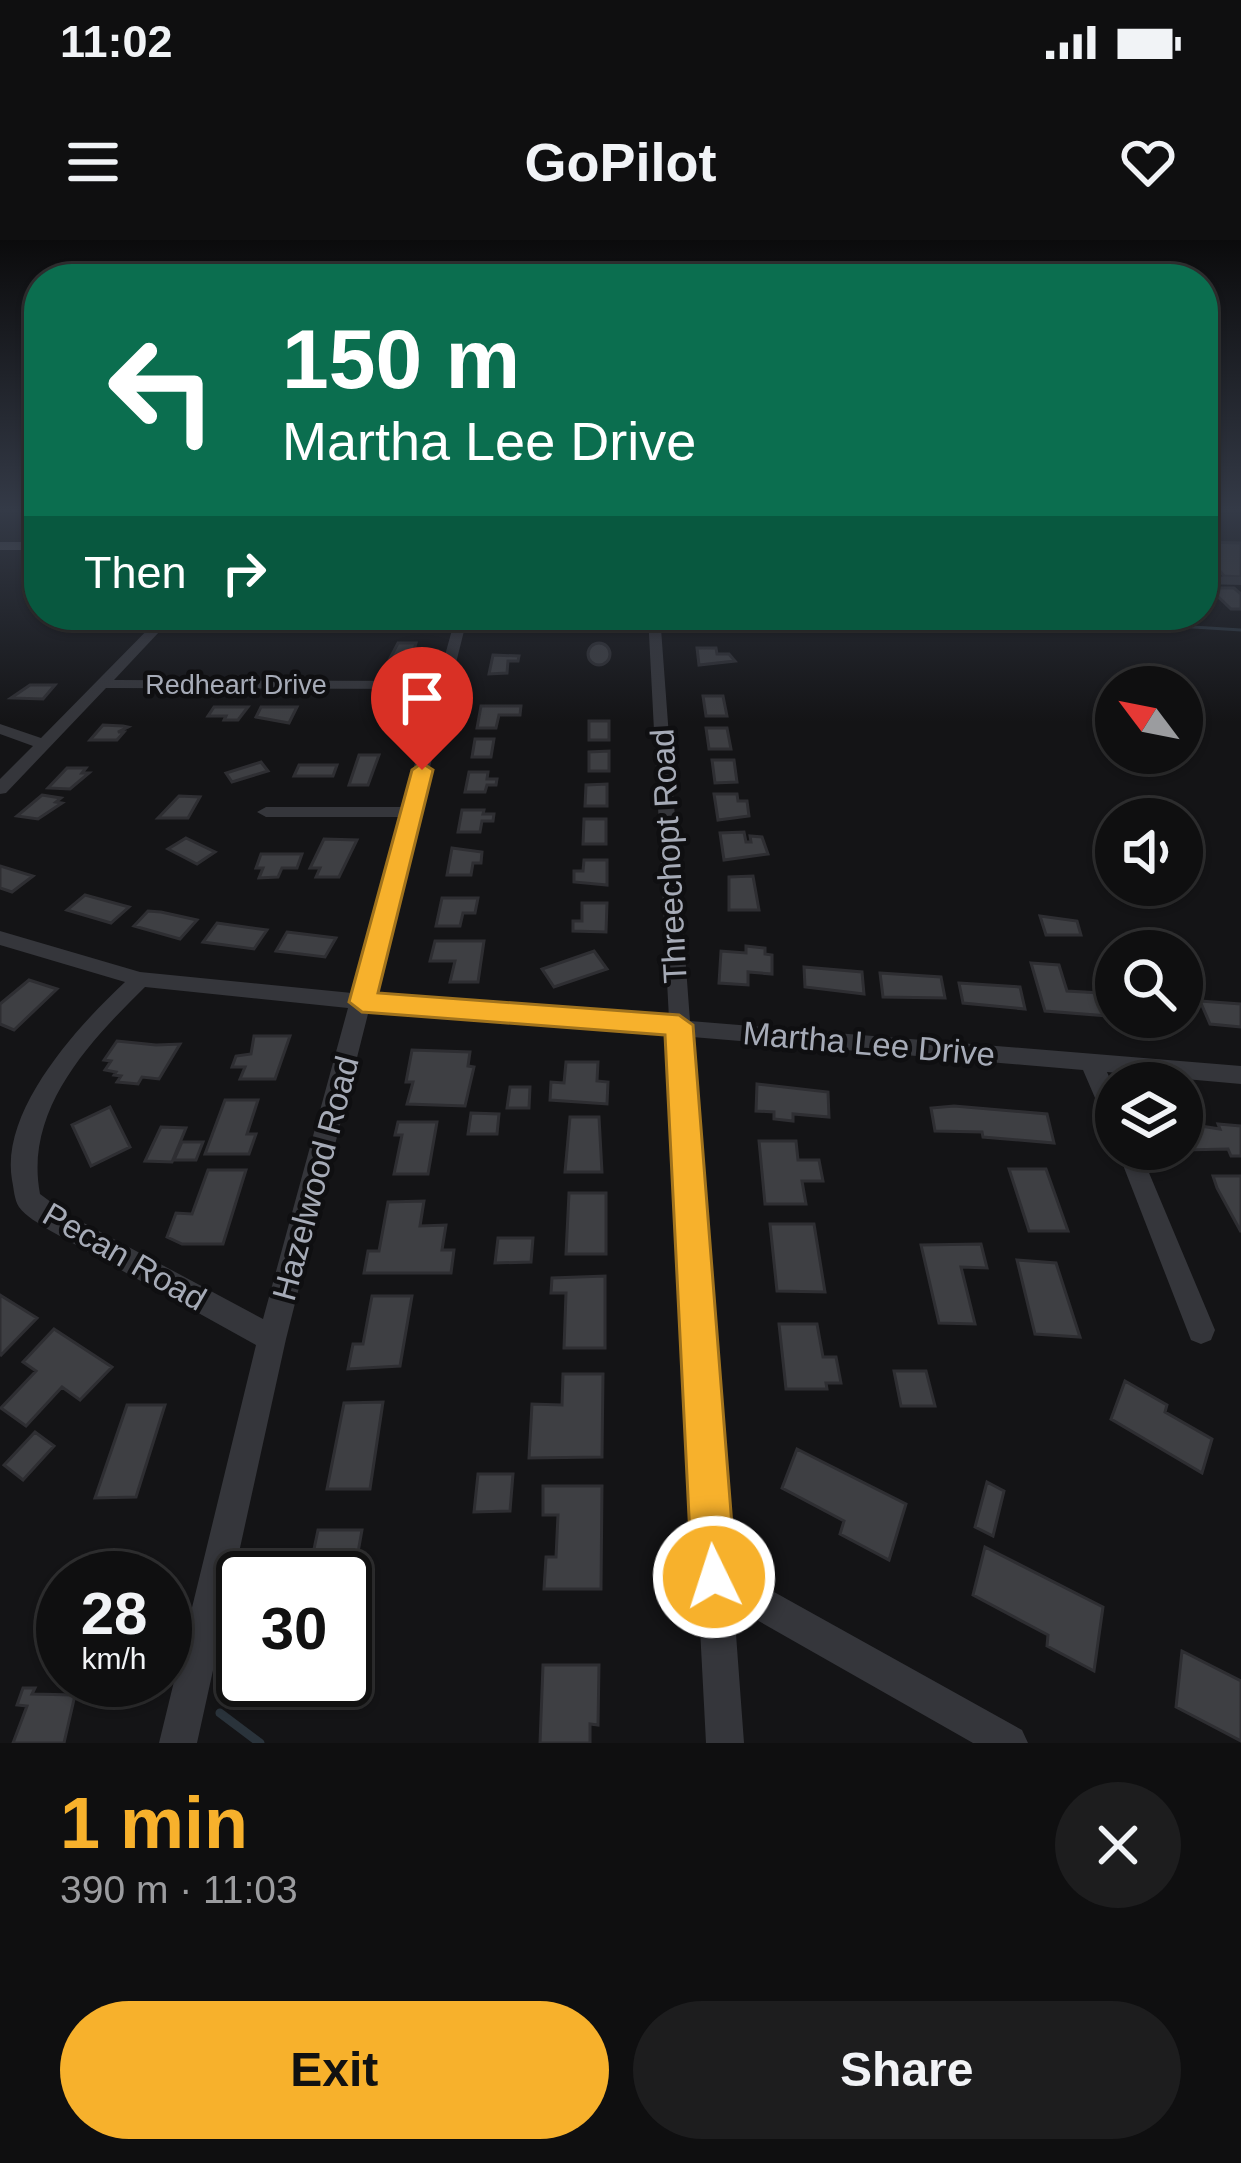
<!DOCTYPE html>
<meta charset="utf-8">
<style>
:root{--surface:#0f0f10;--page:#1d1d1e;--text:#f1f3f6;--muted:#9b9c9f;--line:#2f2f30;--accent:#f7b12c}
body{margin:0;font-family:Helvetica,sans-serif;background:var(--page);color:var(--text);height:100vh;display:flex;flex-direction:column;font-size:45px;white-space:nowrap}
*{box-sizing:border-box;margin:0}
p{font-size:39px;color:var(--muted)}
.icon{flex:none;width:66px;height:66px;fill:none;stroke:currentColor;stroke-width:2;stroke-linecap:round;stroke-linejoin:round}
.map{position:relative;height:1503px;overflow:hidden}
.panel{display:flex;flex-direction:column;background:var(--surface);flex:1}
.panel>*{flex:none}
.hud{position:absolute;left:24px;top:24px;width:1194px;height:366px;border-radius:48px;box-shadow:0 3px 9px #0004,0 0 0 3px var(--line);background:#0b6e4f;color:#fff;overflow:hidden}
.needle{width:78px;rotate:302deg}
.tools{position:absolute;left:1095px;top:426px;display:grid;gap:24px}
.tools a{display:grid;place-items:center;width:108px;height:108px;border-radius:50%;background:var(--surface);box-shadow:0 3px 9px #0004,0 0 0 3px var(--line);font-size:60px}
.speed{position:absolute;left:36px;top:1311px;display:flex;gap:24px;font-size:60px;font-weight:700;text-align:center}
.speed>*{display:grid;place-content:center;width:156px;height:156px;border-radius:50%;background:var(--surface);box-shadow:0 3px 9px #0004,0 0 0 3px var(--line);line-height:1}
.speed small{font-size:30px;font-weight:400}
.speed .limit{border:6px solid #111;border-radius:18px;background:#fff;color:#111}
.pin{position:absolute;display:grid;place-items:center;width:102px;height:102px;color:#fff;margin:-123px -51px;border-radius:50% 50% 50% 0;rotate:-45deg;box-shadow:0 0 12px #0007}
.pin .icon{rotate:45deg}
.me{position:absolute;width:132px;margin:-66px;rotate:356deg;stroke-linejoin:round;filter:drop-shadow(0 0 9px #0008)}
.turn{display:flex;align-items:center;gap:42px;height:252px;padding:0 60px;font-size:54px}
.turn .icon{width:156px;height:156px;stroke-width:2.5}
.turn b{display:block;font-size:84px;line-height:102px}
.then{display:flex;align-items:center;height:114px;padding:0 60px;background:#0003;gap:24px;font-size:45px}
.round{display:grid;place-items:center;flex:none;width:126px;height:126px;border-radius:63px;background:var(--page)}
.summary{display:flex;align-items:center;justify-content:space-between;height:204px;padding:0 60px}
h1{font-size:72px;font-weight:600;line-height:90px;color:var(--accent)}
.button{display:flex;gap:24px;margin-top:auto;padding:24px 60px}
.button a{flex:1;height:138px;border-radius:72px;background:var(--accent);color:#111;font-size:48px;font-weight:600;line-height:138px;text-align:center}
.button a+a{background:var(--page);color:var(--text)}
.status{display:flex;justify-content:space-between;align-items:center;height:84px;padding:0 60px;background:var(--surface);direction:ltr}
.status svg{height:33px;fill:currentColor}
header{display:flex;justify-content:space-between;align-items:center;height:156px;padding:0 60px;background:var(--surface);font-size:54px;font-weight:600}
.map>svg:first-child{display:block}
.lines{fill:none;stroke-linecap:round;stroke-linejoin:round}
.stream-far1{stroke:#2a333b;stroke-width:3}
.stream{stroke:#2a333b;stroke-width:9}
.building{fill:#3e3f43;stroke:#2e2e32;stroke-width:3}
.minor{fill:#35363b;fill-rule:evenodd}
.major{fill:#51535b;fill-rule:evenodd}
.route{fill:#f7b12c;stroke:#a1731d;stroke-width:3}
.labels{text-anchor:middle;stroke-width:9;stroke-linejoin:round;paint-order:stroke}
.far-street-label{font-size:27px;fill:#a6abb7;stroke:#0f0f11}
.street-label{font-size:33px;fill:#a6abb7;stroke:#0f0f11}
</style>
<div class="status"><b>11:02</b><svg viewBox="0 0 49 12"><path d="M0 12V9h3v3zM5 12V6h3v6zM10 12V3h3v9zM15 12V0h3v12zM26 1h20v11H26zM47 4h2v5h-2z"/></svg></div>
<header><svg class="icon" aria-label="menu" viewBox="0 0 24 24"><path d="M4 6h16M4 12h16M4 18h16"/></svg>GoPilot<svg class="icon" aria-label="heart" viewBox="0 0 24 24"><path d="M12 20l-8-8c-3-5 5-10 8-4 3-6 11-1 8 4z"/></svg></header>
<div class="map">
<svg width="1241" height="1503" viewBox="0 0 1241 1503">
<rect width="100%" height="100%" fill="#141416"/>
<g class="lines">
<!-- stream-far1 -->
<path class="stream-far1" d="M 1000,375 L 1241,390"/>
<!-- stream -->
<path class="stream" d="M 220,1473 L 260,1503"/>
</g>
<!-- building -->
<path class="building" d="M 1203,302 L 1241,303 L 1241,337 L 1224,336 L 1203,311 Z
M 1209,348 L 1234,348 L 1241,354 L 1241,369 L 1231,369 Z
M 398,403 L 416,403 L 412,417 L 422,417 L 419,426 L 386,426 Z
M588 414a11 11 0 1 1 22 0a11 11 0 1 1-22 0Z
M 697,408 L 716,408 L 717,414 L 729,414 L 735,421 L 699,425 Z
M 493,415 L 519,416 L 518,421 L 508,421 L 507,433 L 489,434 Z
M 30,445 L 55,445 L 43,459 L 11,458 Z
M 703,456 L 723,456 L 727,476 L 706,476 Z
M 481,466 L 521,466 L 520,475 L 499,475 L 496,488 L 477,488 Z
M 214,467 L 248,467 L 238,480 L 224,480 L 226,476 L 208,476 Z
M 261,467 L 297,467 L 289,483 L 256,477 Z
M 589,481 L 609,481 L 609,500 L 589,500 Z
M 103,485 L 123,486 L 128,487 L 118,492 L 124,492 L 117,500 L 90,500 Z
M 706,488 L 727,488 L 731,509 L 709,509 Z
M 475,499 L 494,499 L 491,517 L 472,517 Z
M 609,511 L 609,531 L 589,531 L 589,512 Z
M 359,515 L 379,515 L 368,545 L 349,545 Z
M 712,520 L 734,520 L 737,542 L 715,543 Z
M 261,522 L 268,531 L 232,542 L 226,533 Z
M 299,525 L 337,525 L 333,536 L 294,536 Z
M 67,528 L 86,528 L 82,533 L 89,533 L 70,549 L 48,548 Z
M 469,532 L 488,532 L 487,539 L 497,539 L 496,545 L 487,545 L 485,552 L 465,552 Z
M 607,544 L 607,566 L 585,566 L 586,545 Z
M 714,554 L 737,554 L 738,561 L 747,561 L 749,576 L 718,580 Z
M 42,555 L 61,558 L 56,562 L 62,563 L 38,579 L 17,576 Z
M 179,556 L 200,557 L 188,578 L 158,578 Z
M 462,570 L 484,570 L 483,574 L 494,574 L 493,581 L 482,581 L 480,592 L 458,592 Z
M 584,579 L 606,579 L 606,604 L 583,604 Z
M 744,592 L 746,602 L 751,602 L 750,596 L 762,597 L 768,614 L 724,620 L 720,593 Z
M 186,598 L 215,612 L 197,624 L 168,609 Z
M 324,599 L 357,600 L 339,637 L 316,637 L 320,628 L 310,628 Z
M 452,608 L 482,612 L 481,623 L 473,623 L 471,635 L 447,635 Z
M 261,614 L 302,614 L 297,628 L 282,628 L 278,637 L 259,638 L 263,628 L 256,628 Z
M 584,620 L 607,620 L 607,645 L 574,642 L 574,631 L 583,631 Z
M 0,626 L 33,636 L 12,652 L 0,648 Z
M 753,636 L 759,670 L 729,670 L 729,637 Z
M 85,655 L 129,667 L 111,683 L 67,670 Z
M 442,658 L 478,658 L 475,673 L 463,673 L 460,686 L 436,686 Z
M 582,663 L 607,663 L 606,692 L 573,691 L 573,681 L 582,681 Z
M 148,671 L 161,672 L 197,680 L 180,699 L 134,686 Z
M 1040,676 L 1077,681 L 1081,695 L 1046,695 Z
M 217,683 L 267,690 L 254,709 L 203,702 Z
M 287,692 L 336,698 L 325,717 L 276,711 Z
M 435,701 L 484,701 L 478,742 L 450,742 L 455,721 L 430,721 Z
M 746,706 L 765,708 L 765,714 L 772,715 L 772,734 L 748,732 L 748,745 L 719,743 L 721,711 L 746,713 Z
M 594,711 L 607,729 L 554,747 L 542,729 Z
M 1031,723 L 1059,725 L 1067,751 L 1101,753 L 1109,776 L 1045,771 Z
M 804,727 L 862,732 L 864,754 L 805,747 Z
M 880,733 L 941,737 L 945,758 L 883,757 Z
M 29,740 L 57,749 L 14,790 L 0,784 L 0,764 Z
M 959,743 L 1020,747 L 1025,769 L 963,763 Z
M 1200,761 L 1241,764 L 1241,787 L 1210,784 Z
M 254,796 L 290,796 L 275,839 L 240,839 L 245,827 L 232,827 L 236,816 L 251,814 Z
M 117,801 L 156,805 L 180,804 L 159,839 L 142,837 L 138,844 L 117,842 L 121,836 L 114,835 L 116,832 L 105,830 L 111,821 L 104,820 Z
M 412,810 L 470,812 L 468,826 L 474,827 L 465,866 L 407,864 L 413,842 L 406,842 Z
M 566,822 L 598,822 L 597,841 L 608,842 L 607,864 L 550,860 L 551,842 L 564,843 Z
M 757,844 L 828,852 L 829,877 L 793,874 L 793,881 L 774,879 L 774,872 L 756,871 Z
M 510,847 L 530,847 L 529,868 L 507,868 Z
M 225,860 L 258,860 L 247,894 L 256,894 L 249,914 L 205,914 Z
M 954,866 L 1047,874 L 1054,903 L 983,897 L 982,892 L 935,891 L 931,868 Z
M 110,867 L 130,907 L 91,926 L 72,885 Z
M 471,873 L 499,874 L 497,894 L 468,894 Z
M 570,877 L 599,877 L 602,932 L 565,932 Z
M 398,882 L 437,882 L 428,934 L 394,934 L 402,895 L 395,895 Z
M 1182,883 L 1220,889 L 1218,884 L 1241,886 L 1241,916 L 1231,916 L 1228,909 L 1184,910 Z
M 161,887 L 186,888 L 172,922 L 145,921 Z
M 759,901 L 796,901 L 798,920 L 819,920 L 823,941 L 802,941 L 806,964 L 765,964 Z
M 182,902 L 203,902 L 196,920 L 174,920 Z
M 1009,929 L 1046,929 L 1068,991 L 1029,991 Z
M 208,930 L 246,930 L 223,1004 L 182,1004 L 167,997 L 176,973 L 192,974 Z
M 1213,936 L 1241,936 L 1241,992 L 1217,948 Z
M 569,953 L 606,953 L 606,1014 L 566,1014 Z
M 424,961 L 420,986 L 446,985 L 442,1010 L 454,1010 L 451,1033 L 364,1033 L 368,1011 L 379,1011 L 388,962 Z
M 770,984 L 814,984 L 825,1052 L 777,1051 Z
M 498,998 L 533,998 L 531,1022 L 495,1023 Z
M 981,1004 L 987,1028 L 961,1027 L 975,1084 L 939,1083 L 921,1005 Z
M 1017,1020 L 1056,1023 L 1080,1097 L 1035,1094 Z
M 605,1036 L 605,1108 L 564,1108 L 566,1053 L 551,1053 L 552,1038 Z
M 0,1055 L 37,1078 L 1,1115 L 0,1114 Z
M 372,1056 L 412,1056 L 400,1126 L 348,1129 L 353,1104 L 363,1104 Z
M 779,1084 L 817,1084 L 823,1117 L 836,1117 L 841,1143 L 826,1143 L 827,1149 L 786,1149 Z
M 54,1089 L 112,1127 L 80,1160 L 62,1147 L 26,1186 L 1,1168 L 36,1131 L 23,1122 Z
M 894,1131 L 926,1131 L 935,1166 L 901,1166 Z
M 563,1134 L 603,1134 L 602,1217 L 529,1218 L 532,1164 L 562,1165 Z
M 1125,1141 L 1167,1165 L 1165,1172 L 1212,1199 L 1202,1233 L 1111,1179 Z
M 383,1162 L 370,1249 L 327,1249 L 344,1163 Z
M 127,1165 L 165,1165 L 136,1257 L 95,1258 Z
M 35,1192 L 54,1206 L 23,1240 L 4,1225 Z
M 797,1209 L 906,1264 L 889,1320 L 840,1294 L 844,1281 L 782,1248 Z
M 478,1234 L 513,1234 L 510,1271 L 474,1272 Z
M 987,1242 L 1004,1251 L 993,1296 L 975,1287 Z
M 543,1246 L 602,1246 L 601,1349 L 544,1349 L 546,1317 L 556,1317 L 558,1275 L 543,1275 Z
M 318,1290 L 362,1290 L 345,1385 L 345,1338 L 308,1338 Z
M 985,1307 L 1103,1367 L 1094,1431 L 1047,1406 L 1048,1395 L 973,1355 Z
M 1182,1411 L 1241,1441 L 1241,1501 L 1176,1467 Z
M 543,1425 L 599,1425 L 598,1485 L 590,1484 L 590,1503 L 540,1503 Z
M 23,1448 L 35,1448 L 32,1454 L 75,1455 L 64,1503 L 13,1503 L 27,1466 L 17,1465 Z"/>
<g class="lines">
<!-- minor -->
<path class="minor" d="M 1203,336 L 1241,337 L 1241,345 L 1203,344 Z
M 162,375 L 175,375 L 114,440 L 438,441 L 456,375 L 468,375 L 373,755 L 669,779 L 648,375 L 660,375 L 690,781 L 1241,826 L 1241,844 L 1107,832 L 1116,853 L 1116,891 L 1108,888 L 1083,830 L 692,797 L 731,1328 L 1022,1490 L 1028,1503 L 973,1503 L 734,1367 L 744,1503 L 706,1503 L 669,795 L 369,770 L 286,1099 L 197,1503 L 159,1503 L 256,1105 L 49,990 C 39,983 26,977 19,967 C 14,959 14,949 12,940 C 0,870 78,786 125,742 L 0,705 L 0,691 L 140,732 L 352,753 L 400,577 L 266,577 L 257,572 L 266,567 L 403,567 L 435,449 L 106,448 L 6,553 L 0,554 L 0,539 L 33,506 L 0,494 L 0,484 L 41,498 ZM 145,747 L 348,768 L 263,1079 L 67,974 L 40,954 C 24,870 89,802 145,747 Z
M 1116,907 L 1139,909 L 1215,1090 L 1211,1100 L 1201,1104 L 1191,1100 Z"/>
<!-- major -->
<path class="major" d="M 0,302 L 39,302 L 39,310 L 0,310 Z"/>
</g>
<!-- sky -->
<linearGradient id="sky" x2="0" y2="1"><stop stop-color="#0b0b0c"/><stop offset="0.56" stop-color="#343a47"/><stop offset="1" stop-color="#343a47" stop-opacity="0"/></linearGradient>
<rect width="1241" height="482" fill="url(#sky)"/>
<!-- route -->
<path class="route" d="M 422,523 L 433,530 L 378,753 L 679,775 L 693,785 L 736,1337 L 730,1353 L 714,1359 L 699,1353 L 692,1337 L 665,795 L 362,772 L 349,762 L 412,530 Z"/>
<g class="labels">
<!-- far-street labels -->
<g class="far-street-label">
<text x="236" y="454">Redheart Drive</text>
</g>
<!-- street labels -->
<g class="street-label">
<text transform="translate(668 616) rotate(-93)" y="12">Threechopt Road</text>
<text transform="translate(869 803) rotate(5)" y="12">Martha Lee Drive</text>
<text transform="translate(315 938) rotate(-75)" y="12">Hazelwood Road</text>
<text transform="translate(125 1016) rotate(30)" y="12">Pecan Road</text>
</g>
</g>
</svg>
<div class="tools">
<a><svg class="needle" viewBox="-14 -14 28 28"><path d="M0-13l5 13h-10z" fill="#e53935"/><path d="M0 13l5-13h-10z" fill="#9b9c9f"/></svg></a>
<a><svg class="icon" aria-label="sound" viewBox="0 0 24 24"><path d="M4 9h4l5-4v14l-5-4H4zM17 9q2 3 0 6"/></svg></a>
<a><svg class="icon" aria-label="search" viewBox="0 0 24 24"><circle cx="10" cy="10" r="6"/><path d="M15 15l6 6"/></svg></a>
<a><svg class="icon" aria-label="layers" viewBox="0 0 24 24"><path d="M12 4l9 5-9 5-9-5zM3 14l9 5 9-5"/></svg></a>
</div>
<div class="speed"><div>28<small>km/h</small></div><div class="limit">30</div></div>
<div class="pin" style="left:422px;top:530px;background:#d93025"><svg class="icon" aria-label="arrive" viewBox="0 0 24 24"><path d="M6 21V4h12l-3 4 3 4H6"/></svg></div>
<svg class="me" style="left:714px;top:1337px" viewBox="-20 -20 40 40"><circle r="17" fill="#f7b12c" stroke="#fff" stroke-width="3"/><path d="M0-11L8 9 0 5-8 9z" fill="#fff"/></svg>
<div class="hud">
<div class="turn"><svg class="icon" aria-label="left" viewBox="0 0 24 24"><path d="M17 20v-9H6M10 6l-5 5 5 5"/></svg><div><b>150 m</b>Martha Lee Drive</div></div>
<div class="then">Then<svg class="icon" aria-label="right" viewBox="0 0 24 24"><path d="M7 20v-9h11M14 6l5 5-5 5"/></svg></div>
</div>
</div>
<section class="panel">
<div class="summary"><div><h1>1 min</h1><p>390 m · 11:03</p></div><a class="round"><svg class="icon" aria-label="close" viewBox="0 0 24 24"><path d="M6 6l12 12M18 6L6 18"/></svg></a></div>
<div class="button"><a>Exit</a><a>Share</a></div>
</section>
